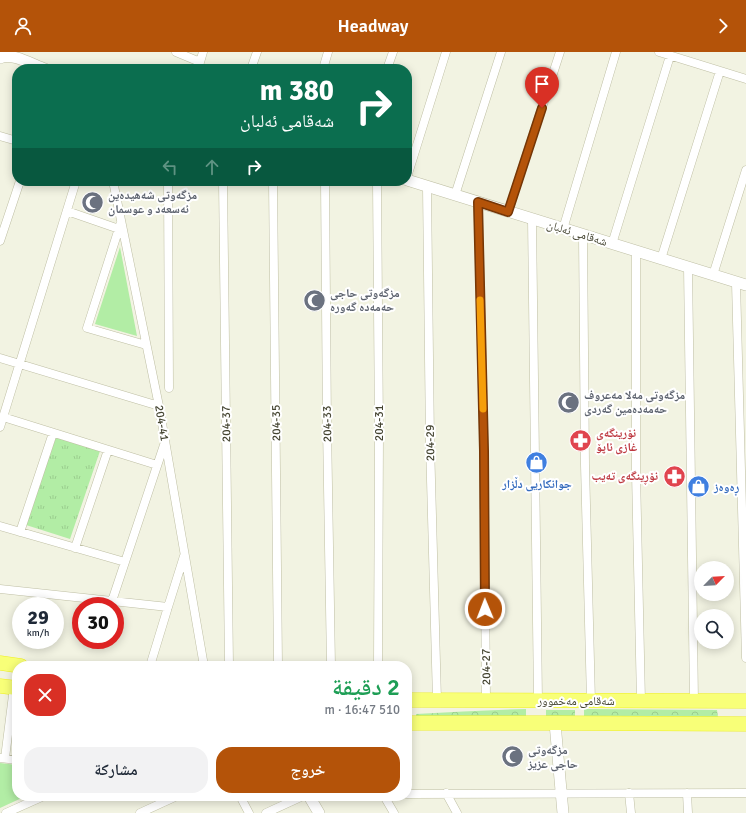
<!DOCTYPE html>
<html lang="ar">
<meta charset="utf-8">
<style>
:root{--surface:#fff;--page:#f2f2f3;--text:#1f2937;--muted:#747a83;--accent:#b45309}
body{margin:0;font-family:Signika,"Noto Naskh Arabic",sans-serif;background:var(--page);color:var(--text);direction:rtl;height:100vh;display:flex;flex-direction:column;font-size:15px;white-space:nowrap}
*{box-sizing:border-box;margin:0}
p{font-size:13px;color:var(--muted)}
.icon{flex:none;width:22px;height:22px;fill:none;stroke:currentColor;stroke-width:2;stroke-linecap:round;stroke-linejoin:round}
.map{position:relative;flex:1;overflow:hidden;direction:ltr}
.side{position:absolute;left:12px;top:609px;width:400px;height:140px;display:flex;flex-direction:column;background:var(--surface);border-radius:16px;box-shadow:0 2px 10px #0003;direction:rtl}
.side>*{flex:none}
.guide{position:absolute;left:12px;top:12px;width:400px;height:122px;border-radius:16px;box-shadow:0 2px 10px #0003;direction:rtl;background:#0b6e4f;color:#fff;overflow:hidden}
.needle{width:26px;rotate:66deg}
.controls{position:absolute;left:694px;top:509px;display:grid;gap:8px}
.controls a{display:grid;place-items:center;width:40px;height:40px;border-radius:50%;background:var(--surface);box-shadow:0 2px 10px #0003;font-size:20px}
.speed{position:absolute;left:12px;top:545px;display:flex;gap:8px;font-size:20px;font-weight:700;text-align:center}
.speed>*{display:grid;place-content:center;width:52px;height:52px;border-radius:50%;background:var(--surface);box-shadow:0 2px 10px #0003;line-height:1}
.speed small{font-size:10px;font-weight:400}
.speed .limit{border:6px solid #d22;background:#fff;color:#111}
.pin{position:absolute;display:grid;place-items:center;width:34px;height:34px;color:#fff;margin:-41px -17px;border-radius:50% 50% 50% 0;rotate:-45deg;box-shadow:0 0 4px #0007}
.pin .icon{rotate:45deg}
.me{position:absolute;width:44px;margin:-22px;rotate:359deg;stroke-linejoin:round;filter:drop-shadow(0 0 3px #0008)}
.turn{display:flex;align-items:center;gap:14px;height:84px;padding:0 12px;font-size:18px}
.turn .icon{width:52px;height:52px;stroke-width:2.5}
.turn b{display:block;font-size:28px;line-height:34px}
.lanes{display:flex;align-items:center;height:38px;padding:0 12px;background:#0003;justify-content:center;gap:20px;direction:ltr}
.lanes .off{opacity:.35}
.round{display:grid;place-items:center;flex:none;width:42px;height:42px;border-radius:16px;background:var(--page)}
.summary{display:flex;align-items:center;justify-content:space-between;height:68px;padding:0 12px}
h1{font-size:24px;font-weight:600;line-height:30px;color:#1e9e55}
.cta{display:flex;gap:8px;margin-top:auto;padding:8px 12px}
.cta a{flex:1;height:46px;border-radius:16px;background:var(--accent);color:#fff;font-size:16px;font-weight:600;line-height:46px;text-align:center}
.cta a+a{background:var(--page);color:var(--text)}
header{display:flex;justify-content:space-between;align-items:center;height:52px;padding:0 12px;background:var(--accent);color:#fff;font-size:18px;font-weight:600}
.map>svg:first-child{display:block}
.grass{fill:#b2eda5}
.forest{fill:url(#forest-crowns)}
.park{fill:url(#park-tufts)}
.lines{fill:none;stroke-linecap:round;stroke-linejoin:round}
.minor-casing{stroke:#bfbfa4;stroke-width:9}
.tertiary-casing{stroke:#bfbfa4;stroke-width:12}
.trunk-casing{stroke:#efef20;stroke-width:15}
.minor{stroke:#fff;stroke-width:8}
.tertiary{stroke:#fff;stroke-width:11}
.trunk{stroke:#f8ff78;stroke-width:14}
.route-casing{stroke:#753606;stroke-width:10}
.route{stroke:#b45309;stroke-width:7}
.slow{stroke:#f59e0b;stroke-width:7}
.labels{text-anchor:middle;stroke-width:4;stroke-linejoin:round;paint-order:stroke}
.worship-label{font-size:12px;font-weight:bold;fill:#5b616d;stroke:#fff;text-anchor:start}
.street-label{font-size:12px;fill:#454532;stroke:#fff}
.health-label{font-size:12px;font-weight:bold;fill:#be3a42;stroke:#fff;text-anchor:start}
.shop-label{font-size:12px;font-weight:bold;fill:#366cbe;stroke:#fff}
</style>
<header><svg class="icon" aria-label="forward" viewBox="0 0 24 24"><path d="M9 5l7 7-7 7"/></svg>Headway<svg class="icon" aria-label="person" viewBox="0 0 24 24"><circle cx="12" cy="8" r="4"/><path d="M4 21q1-7 8-7t8 7"/></svg></header>
<div class="map">
<svg width="746" height="761" viewBox="0 0 746 761">
<defs>
<pattern id="forest-crowns" width="20" height="18" patternUnits="userSpaceOnUse"><rect width="20" height="18" fill="#b2eda5"/><path d="M2 6a3 3 0 1 1 6 0M12 15a3 3 0 1 1 6 0" fill="none" stroke="#9acd8e"/></pattern>
<pattern id="park-tufts" width="24" height="20" patternUnits="userSpaceOnUse"><rect width="24" height="20" fill="#b2eda5"/><path d="M3 7l-1-3M5 7V3M7 7l1-3M15 17l-1-3M17 17v-4M19 17l1-3" fill="none" stroke="#9acd8e"/></pattern>
</defs>
<rect width="100%" height="100%" fill="#f2f3e2"/>
<!-- grass -->
<path class="grass" d="M 120,195 L 137,284 L 95,272 Z
M 0,711 L 17,713 L 17,744 L 26,744 L 0,756 Z"/>
<!-- forest -->
<path class="forest" d="M 526,657 L 526,665 L 416,664 L 416,662 C 453,660 490,658 526,657 Z
M 584,657 L 717,658 L 718,665 L 584,665 Z
M 546,658 L 575,658 L 575,664 L 546,665 Z"/>
<!-- park -->
<path class="park" d="M 55,385 L 100,399 L 70,487 L 26,473 Z"/>
<g class="lines">
<defs>
<path id="minor" d="M 176,0 L 200,10
M 659,0 L 746,27
M 198,17 L 203,0
M 251,17 L 257,0
M 323,17 L 328,0
M 387,17 L 393,0
M 0,84 L 17,89
M 407,125 L 446,0
M 113,129 L 123,178 L 159,354 L 204,614
M 168,129 L 169,336
M 223,129 L 229,614
M 273,129 L 278,614
M 325,129 L 327,374 L 331,614
M 377,129 L 379,382 L 378,614
M 427,135 L 430,391 L 437,648
M 455,143 L 501,0
M 478,150 L 484,399 L 486,648
M 67,159 L 119,177
M 508,160 L 560,0
M 532,167 L 538,649
M 121,170 L 87,276 L 146,293
M 563,177 L 616,0
M 583,183 L 585,413 L 591,649
M 0,189 L 20,129
M 612,192 L 670,4
M 636,199 L 636,421 L 641,649
M 661,207 L 720,19
M 688,215 L 694,649
M 713,223 L 746,118
M 736,231 L 746,606
M 0,306 L 159,354
M 3,365 L 157,413
M 0,375 L 76,129
M 0,474 L 125,510
M 20,480 L 53,381
M 75,496 L 108,398
M 0,537 L 168,555
M 112,549 L 165,390
M 150,614 L 168,555 L 184,504
M 0,706 L 17,708
M 5,706 L 14,635
M 446,741 L 457,761
M 629,741 L 631,761
M 687,741 L 688,761
M 407,742 L 746,741
M 240,744 L 249,761
M 384,744 L 394,761
M 6,761 L 44,744
M 140,761 L 177,744
M 266,761 L 303,744"/>
<path id="tertiary" d="M 0,6 C 12,0 33,13 45,17
M 407,128 L 746,233
M 555,671 L 563,761
M 309,744 L 319,761"/>
<path id="trunk" d="M 0,611 L 21,614
M 0,634 L 17,636
M 407,648 L 746,649
M 407,671 L 555,671 L 746,672"/>
</defs>
<!-- minor casing -->
<use href="#minor" class="minor-casing"/>
<!-- tertiary casing -->
<use href="#tertiary" class="tertiary-casing"/>
<!-- trunk casing -->
<use href="#trunk" class="trunk-casing"/>
<!-- minor -->
<use href="#minor" class="minor"/>
<!-- tertiary -->
<use href="#tertiary" class="tertiary"/>
<!-- trunk -->
<use href="#trunk" class="trunk"/>
</g>
<g class="lines">
<defs>
<path id="route" d="M 485,557 L 484,399 L 478,150 L 508,160 L 542,56"/>
</defs>
<!-- route casing -->
<use href="#route" class="route-casing"/>
<!-- route -->
<use href="#route" class="route"/>
<!-- slow -->
<path class="slow" d="M 480,248 L 483,357"/>
</g>
<!-- icons -->
<defs>
<symbol id="mosque-disc" viewBox="-11 -11 22 22"><circle r="9.5" fill="#6b7280" stroke="#fff"/><path d="M3.5-4.9A6 6 0 1 0 3.5 4.9A5 5 0 1 1 3.5-4.9Z" fill="#fff"/></symbol>
<symbol id="pharmacy-disc" viewBox="-11 -11 22 22"><circle r="9.5" fill="#e0444e" stroke="#fff"/><path d="M-2-6h4v4h4v4h-4v4h-4v-4h-4v-4h4Z" fill="#fff"/></symbol>
<symbol id="shop-disc" viewBox="-11 -11 22 22"><circle r="9.5" fill="#3f7fe0" stroke="#fff"/><path d="M-5-2.5h2.3a2.7 3.5 0 0 1 5.4 0H5L5.5 6h-11ZM-1.5-2.5h3a1.5 2.3 0 0 0-3 0Z" fill="#fff"/></symbol>
</defs>
<g fill-rule="evenodd">
<use href="#mosque-disc" x="80" y="138" width="25" height="25"/>
<use href="#mosque-disc" x="302" y="236" width="25" height="25"/>
<use href="#mosque-disc" x="556" y="338" width="25" height="25"/>
<use href="#pharmacy-disc" x="568" y="376" width="25" height="25"/>
<use href="#shop-disc" x="524" y="398" width="25" height="25"/>
<use href="#pharmacy-disc" x="662" y="412" width="25" height="25"/>
<use href="#shop-disc" x="686" y="422" width="25" height="25"/>
<use href="#mosque-disc" x="500" y="692" width="25" height="25"/>
</g>
<g class="labels">
<!-- worship labels -->
<g class="worship-label">
<text x="108" y="147">مزگەوتی شەهیدەین<tspan x="108" dy="14">ئەسعەد و عوسمان</tspan></text>
<text x="330" y="245">مزگه‌وتی حاجی<tspan x="330" dy="14">حه‌مه‌ده‌ گه‌وره</tspan></text>
<text x="584" y="347">مزگەوتی مەلا مەعروف<tspan x="584" dy="14">حەمەدەمین گەردی</tspan></text>
<text x="528" y="702">مزگەوتی<tspan x="528" dy="14">حاجی عزیز</tspan></text>
</g>
<!-- street labels -->
<g class="street-label">
<text transform="translate(577 181) rotate(17)" y="4">شەقامی ئەلبان</text>
<text transform="translate(162 371) rotate(80)" y="4">204-41</text>
<text transform="translate(276 371) rotate(-91)" y="4">204-35</text>
<text transform="translate(379 371) rotate(-90)" y="4">204-31</text>
<text transform="translate(226 372) rotate(-91)" y="4">204-37</text>
<text transform="translate(327 372) rotate(-91)" y="4">204-33</text>
<text transform="translate(430 391) rotate(-91)" y="4">204-29</text>
<text transform="translate(486 615) rotate(-91)" y="4">204-27</text>
<text x="576" y="653">شەقامی مەخموور</text>
</g>
<!-- health labels -->
<g class="health-label">
<text x="596" y="385">نۆرینگەی<tspan x="596" dy="14">غازی ئاپۆ</tspan></text>
<text x="658" y="428" text-anchor="end">نۆڕینگەی تەیب</text>
</g>
<!-- shop labels -->
<g class="shop-label">
<text x="537" y="436">جوانکاریی دڵزار</text>
<text x="714" y="439" text-anchor="start">ڕەوەز</text>
</g>
</g>
</svg>
<div class="controls">
<a><svg class="needle" viewBox="-14 -14 28 28"><path d="M0-13l5 13h-10z" fill="#e53935"/><path d="M0 13l5-13h-10z" fill="#747a83"/></svg></a>
<a><svg class="icon" aria-label="search" viewBox="0 0 24 24"><circle cx="10" cy="10" r="6"/><path d="M15 15l6 6"/></svg></a>
</div>
<div class="speed"><div>29<small>km/h</small></div><div class="limit">30</div></div>
<div class="pin" style="left:542px;top:56px;background:#d93025"><svg class="icon" aria-label="arrive" viewBox="0 0 24 24"><path d="M6 21V4h12l-3 4 3 4H6"/></svg></div>
<svg class="me" style="left:485px;top:557px" viewBox="-20 -20 40 40"><circle r="17" fill="#b45309" stroke="#fff" stroke-width="3"/><path d="M0-11L8 9 0 5-8 9z" fill="#fff"/></svg>
<div class="guide">
<div class="turn"><svg class="icon" aria-label="right" viewBox="0 0 24 24"><path d="M7 20v-9h11M14 6l5 5-5 5"/></svg><div><b>380 m</b>شەقامی ئەلبان</div></div>
<div class="lanes"><svg class="icon off" aria-label="left" viewBox="0 0 24 24"><path d="M17 20v-9H6M10 6l-5 5 5 5"/></svg><svg class="icon off" aria-label="ahead" viewBox="0 0 24 24"><path d="M12 20V5M6 11l6-6 6 6"/></svg><svg class="icon" aria-label="right" viewBox="0 0 24 24"><path d="M7 20v-9h11M14 6l5 5-5 5"/></svg></div>
</div>
<section class="side">
<div class="summary"><div><h1>2 دقيقة</h1><p>510 m · 16:47</p></div><a class="round" style="background:#d93025;color:#fff"><svg class="icon" aria-label="close" viewBox="0 0 24 24"><path d="M6 6l12 12M18 6L6 18"/></svg></a></div>
<div class="cta"><a>خروج</a><a>مشاركة</a></div>
</section>
</div>
